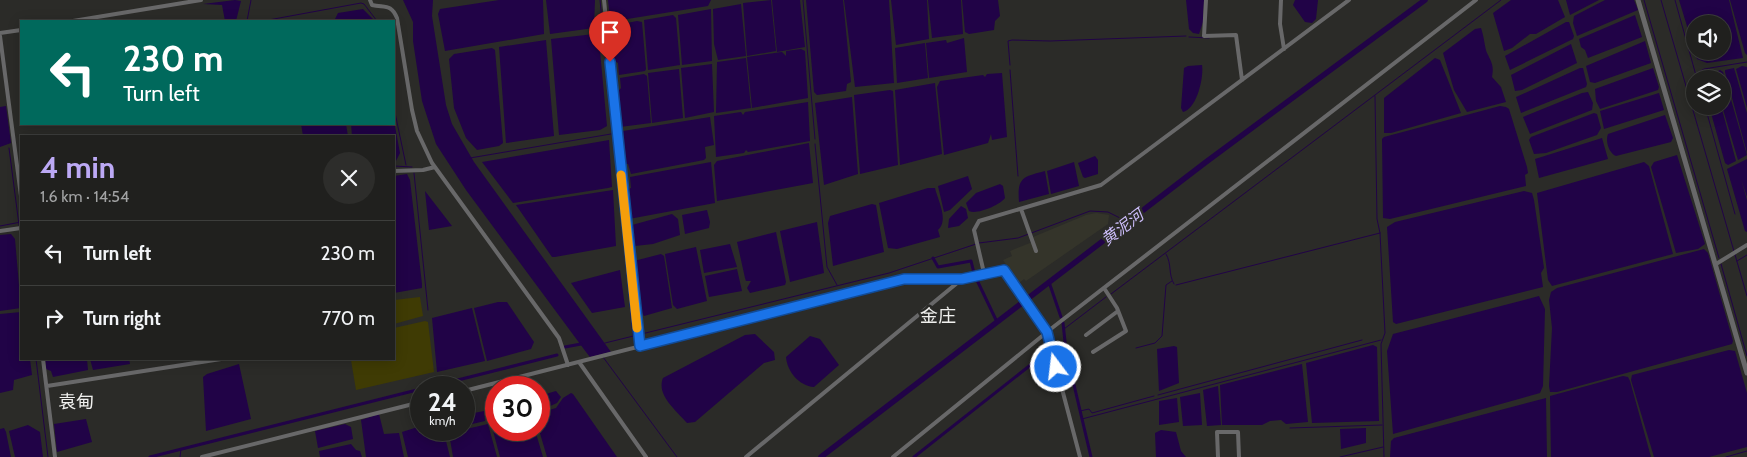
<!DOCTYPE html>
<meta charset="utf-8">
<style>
:root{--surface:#20201e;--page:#2d2d2b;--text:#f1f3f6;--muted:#a2a3a4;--line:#3d3e3c;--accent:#bca9f5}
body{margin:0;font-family:Cabin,"Noto Sans SC",sans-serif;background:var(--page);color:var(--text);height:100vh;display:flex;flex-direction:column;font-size:19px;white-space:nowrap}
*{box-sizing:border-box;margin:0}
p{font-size:16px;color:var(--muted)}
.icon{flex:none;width:28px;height:28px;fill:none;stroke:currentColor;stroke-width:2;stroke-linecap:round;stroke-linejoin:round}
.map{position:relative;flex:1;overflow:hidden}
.side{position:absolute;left:20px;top:135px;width:375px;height:225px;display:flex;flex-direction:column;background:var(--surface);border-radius:0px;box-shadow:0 2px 12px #0003,0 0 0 1px var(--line)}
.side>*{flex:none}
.top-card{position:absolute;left:20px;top:20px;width:375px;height:105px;border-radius:0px;box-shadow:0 2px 12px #0003,0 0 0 1px var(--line);background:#00695c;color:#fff;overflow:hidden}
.fabs{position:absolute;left:1686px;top:15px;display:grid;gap:10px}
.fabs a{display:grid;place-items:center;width:45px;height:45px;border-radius:50%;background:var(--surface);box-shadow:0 2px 12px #0003,0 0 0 1px var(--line);font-size:25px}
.speed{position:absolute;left:410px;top:376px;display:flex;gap:10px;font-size:25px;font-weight:700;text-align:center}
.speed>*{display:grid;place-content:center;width:65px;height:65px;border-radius:50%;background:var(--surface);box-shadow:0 2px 12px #0003,0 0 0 1px var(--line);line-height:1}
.speed small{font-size:12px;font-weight:400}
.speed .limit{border:8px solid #d22;background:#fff;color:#111}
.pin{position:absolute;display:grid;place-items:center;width:42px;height:42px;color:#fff;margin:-51px -21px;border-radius:50% 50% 50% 0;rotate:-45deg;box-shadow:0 0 5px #0007}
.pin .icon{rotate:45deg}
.me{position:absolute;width:55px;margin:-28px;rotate:345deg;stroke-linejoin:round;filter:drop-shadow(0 0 4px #0008)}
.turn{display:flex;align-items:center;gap:18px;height:105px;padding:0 20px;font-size:22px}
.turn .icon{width:65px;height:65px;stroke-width:2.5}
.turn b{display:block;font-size:35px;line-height:42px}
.round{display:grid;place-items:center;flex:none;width:52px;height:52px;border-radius:26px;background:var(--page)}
.headline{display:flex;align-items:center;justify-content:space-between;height:85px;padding:0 20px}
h1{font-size:30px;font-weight:700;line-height:38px;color:var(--accent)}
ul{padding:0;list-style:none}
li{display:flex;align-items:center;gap:15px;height:65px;padding:0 20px;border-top:1px solid var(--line)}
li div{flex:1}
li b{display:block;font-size:19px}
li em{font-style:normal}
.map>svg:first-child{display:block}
.built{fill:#34342a}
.green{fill:#3f3b04}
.water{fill:#210347;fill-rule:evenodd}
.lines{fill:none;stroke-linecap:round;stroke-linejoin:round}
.stream{stroke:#210347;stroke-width:1}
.canal{stroke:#210347;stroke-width:3}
.river{stroke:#210347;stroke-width:5.5}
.minor{stroke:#686869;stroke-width:4}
.tertiary{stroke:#686869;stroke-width:5}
.route-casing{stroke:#114b97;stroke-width:12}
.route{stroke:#1a73e8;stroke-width:9}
.slow{stroke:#f59e0b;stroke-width:9}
.labels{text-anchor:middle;stroke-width:5;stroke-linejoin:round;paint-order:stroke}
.water-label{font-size:16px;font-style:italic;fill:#ccbdfa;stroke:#2b2b28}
.quarter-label{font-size:18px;fill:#f0f0ee;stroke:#2b2b28}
</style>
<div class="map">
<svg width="1747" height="457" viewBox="0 0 1747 457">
<rect width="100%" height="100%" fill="#2b2b28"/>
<!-- built -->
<path class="built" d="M 1096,213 L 1109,215 L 1108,224 L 1026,281 L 1024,279 L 1019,283 L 1003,260 L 1012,256 L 1010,251 L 1035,241 L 1033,237 L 1086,215 Z"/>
<!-- green -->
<path class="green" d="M 420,297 L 423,316 L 394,324 L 394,300 Z
M 425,321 L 428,322 L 434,372 L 356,390 L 351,360 L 394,359 L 394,328 Z"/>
<!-- water -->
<path class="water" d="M 235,0 L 241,1 L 236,21 L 225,21 L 222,5 L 203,4 Z
M 403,0 L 433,0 L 432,16 L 446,105 L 452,124 L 474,162 L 611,352 L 590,357 L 586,352 L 466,190 L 436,144 L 422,101 L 413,41 L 413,22 Z
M 499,0 L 543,0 L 544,34 L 445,51 L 438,14 L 440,9 Z
M 546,0 L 595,0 L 594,28 L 550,34 Z
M 608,0 L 711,0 L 708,6 L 615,21 L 610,19 Z
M 771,0 L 776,51 L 747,56 L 743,3 Z
M 772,0 L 800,0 L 805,47 L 777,52 Z
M 806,0 L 843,0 L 851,82 L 847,84 L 846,91 L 817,95 L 814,92 Z
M 844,0 L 889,0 L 894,83 L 855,87 Z
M 891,0 L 927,0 L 929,39 L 896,45 Z
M 928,0 L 961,0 L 963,34 L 932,38 Z
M 962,0 L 998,0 L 1000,16 L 995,21 L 994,30 L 969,34 L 965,32 Z
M 1186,0 L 1204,0 L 1203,22 L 1199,34 L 1193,33 L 1189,29 Z
M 1295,0 L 1318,0 L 1316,19 L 1312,23 L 1305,22 L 1293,5 Z
M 1511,0 L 1558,0 L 1565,17 L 1536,34 L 1530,34 L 1512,48 L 1504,51 L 1493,13 Z
M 1566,0 L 1599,0 L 1570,15 Z
M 1605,0 L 1634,0 L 1638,10 L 1577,36 L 1573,23 L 1574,16 Z
M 1679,0 L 1729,0 L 1743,58 L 1707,63 L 1697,59 ZM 1695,24 L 1722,24 L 1722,51 L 1695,51 Z
M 1730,0 L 1747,0 L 1747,55 L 1745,53 Z
M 741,4 L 746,56 L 718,60 L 714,44 L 713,9 Z
M 363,9 L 375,21 L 334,21 L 338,13 Z
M 711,9 L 712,61 L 682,65 L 678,15 Z
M 673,15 L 676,18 L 680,65 L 648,70 L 644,20 Z
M 1635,15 L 1642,37 L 1588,58 L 1585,50 L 1581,47 L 1579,39 Z
M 637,21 L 642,22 L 646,69 L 645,71 L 619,75 L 618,63 L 613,60 L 610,29 L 612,26 Z
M 1566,22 L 1569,22 L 1574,36 L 1573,39 L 1510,70 L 1505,56 Z
M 1481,28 C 1484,36 1485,49 1487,53 C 1492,63 1494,66 1492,77 L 1501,87 L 1506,102 L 1467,112 L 1454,90 L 1443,53 L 1475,29 Z
M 594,34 L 599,40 L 607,126 L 600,130 L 559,135 L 551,39 Z
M 964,38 L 967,72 L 929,78 L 926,43 L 946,40 L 947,43 Z
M 546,40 L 554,136 L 506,143 L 499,47 Z
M 1645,41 L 1651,63 L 1595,83 L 1590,82 L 1586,66 Z
M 925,43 L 928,78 L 897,83 L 895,48 Z
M 1571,44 L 1577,63 L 1522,90 L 1515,91 L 1511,75 Z
M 492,48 L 495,50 L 503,143 L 499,146 L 477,150 L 466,138 L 454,108 L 449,59 L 454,54 Z
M 801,49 L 805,51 L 808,98 L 752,108 L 747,57 L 782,52 L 786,56 L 786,51 Z
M 746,58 L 751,108 L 716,113 L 717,62 Z
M 1435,58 L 1440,60 L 1461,113 L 1391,133 L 1384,133 L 1384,98 Z
M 712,64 L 714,112 L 685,118 L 681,68 Z
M 1202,65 C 1204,77 1197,109 1183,112 L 1181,108 L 1184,68 L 1188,66 Z
M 1742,66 L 1747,67 L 1747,108 L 1736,69 Z
M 1580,68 L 1583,68 L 1587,84 L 1586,87 L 1521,113 L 1516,97 Z
M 1653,68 L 1659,87 L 1658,90 L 1600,109 L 1596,101 L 1595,89 Z
M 1734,68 L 1747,113 L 1747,153 L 1725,72 L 1725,70 Z
M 679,69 L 683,118 L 652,123 L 648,73 Z
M 1720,70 L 1723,72 L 1747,155 L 1738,160 L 1722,106 L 1722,79 L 1714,79 L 1713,74 Z
M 1002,73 L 1007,137 L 992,140 L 991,134 L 988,143 L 944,155 L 937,87 L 940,81 L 983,75 L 985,77 L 987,74 Z
M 644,74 L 647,76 L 651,123 L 620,127 L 617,93 L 621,88 L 620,78 Z
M 935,83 L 942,154 L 900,165 L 895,90 Z
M 890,90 L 893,91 L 898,165 L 860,174 L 854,95 Z
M 1588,92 L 1593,103 L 1592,110 L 1530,134 L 1523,117 L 1582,93 Z
M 1659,93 L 1664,110 L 1604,129 L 1600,111 Z
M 852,97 L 858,174 L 824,185 L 815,103 Z
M 808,102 L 810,141 L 748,152 L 746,150 L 744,153 L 716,157 L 714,116 L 741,112 L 743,115 L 745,112 Z
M 6,106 L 11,143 L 0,147 L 0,107 Z
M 1500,106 L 1506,107 L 1509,109 L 1527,167 L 1528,173 L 1525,175 L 1526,186 L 1390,219 L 1383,218 L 1382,139 L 1384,137 Z
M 1709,106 L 1721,106 L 1736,161 L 1728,165 L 1725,163 Z
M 1594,113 L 1597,114 L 1601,128 L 1597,135 L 1546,153 L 1534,154 L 1529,140 L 1531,137 Z
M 1665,115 L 1673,138 L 1671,142 L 1616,156 C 1609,153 1605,141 1608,134 Z
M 710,117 L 714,145 L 705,147 L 706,158 L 704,160 L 631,174 L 628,164 L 623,164 L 619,134 L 623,131 Z
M 394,121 L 400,153 L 396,161 L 394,162 L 394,136 L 352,136 L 351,124 L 394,124 Z
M 301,124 L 346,124 L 348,136 L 303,136 Z
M 1602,138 L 1608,159 L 1539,178 L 1535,159 Z
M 609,140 L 612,187 L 608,188 L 513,203 L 482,162 Z
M 809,143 L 813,183 L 717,201 L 714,165 L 717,161 Z
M 1677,155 L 1705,244 L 1698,249 L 1676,253 L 1651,167 L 1654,162 Z
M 1095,156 L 1098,160 L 1098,174 L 1085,178 L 1083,177 L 1078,163 Z
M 1747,159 L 1747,197 L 1741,179 L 1747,200 L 1747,232 L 1745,231 L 1727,169 Z
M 711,162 L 715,203 L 629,219 L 626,190 L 631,188 L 630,177 Z
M 1074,162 L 1079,186 L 1051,194 L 1047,171 Z
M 1644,162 L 1649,166 L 1673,254 L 1552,286 L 1548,280 L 1537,193 Z
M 1045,171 L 1049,194 L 1019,202 C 1017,177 1023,177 1045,171 Z
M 407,174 L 410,180 L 422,284 L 422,288 L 394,293 L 394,176 Z
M 968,176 L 972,189 L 950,210 L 944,212 L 938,186 Z
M 1000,184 L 1003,186 L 1005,198 C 1000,205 977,215 969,211 L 966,203 L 976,193 Z
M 928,188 L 935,188 C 938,201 949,220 938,230 L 940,237 L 897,249 L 888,248 L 879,203 Z
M 613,190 L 616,246 L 555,257 L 552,257 L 516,205 Z
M 425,191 L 452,226 L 429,230 Z
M 1524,191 L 1532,193 L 1534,200 L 1544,268 L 1541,273 L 1543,287 L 1396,324 L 1393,322 L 1387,227 L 1395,222 Z
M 872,204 L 876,205 L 884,252 L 833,266 L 828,223 L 830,216 Z
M 961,206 L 966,209 L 968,218 L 959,226 L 948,228 L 949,219 Z
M 707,210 L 710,222 L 709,228 L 685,234 L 682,215 Z
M 672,214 L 678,219 L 680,235 L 653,244 L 635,246 L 632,225 Z
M 817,222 L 824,273 L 790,282 L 780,231 Z
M 776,232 L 786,282 L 785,285 L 750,293 L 747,288 L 751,281 L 746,281 L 745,278 L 737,242 Z
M 11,234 L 15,239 L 21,308 L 0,311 L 0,235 Z
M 730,244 L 737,267 L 704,273 L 700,250 Z
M 696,247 L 707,301 L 677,309 L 673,305 L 665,254 Z
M 1704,249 L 1708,253 L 1733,341 L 1732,344 L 1557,392 L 1550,392 L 1549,386 L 1552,328 L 1549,300 L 1551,292 L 1557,288 Z
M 661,254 L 664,256 L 672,308 L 644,316 L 637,304 L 634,261 Z
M 737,269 L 742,291 L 709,297 L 705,276 Z
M 620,270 L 625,307 L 592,313 L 571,283 Z
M 1539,296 L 1545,309 L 1543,386 L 1540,393 L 1393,434 L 1387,351 L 1393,334 Z
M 498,302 L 507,302 L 534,342 L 531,349 L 487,361 L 474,308 Z
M 472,308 L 485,361 L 437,372 L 432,318 Z
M 21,312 L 21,359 L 30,359 L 32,375 L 14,380 L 13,390 L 0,393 L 0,314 Z
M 755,334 L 774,352 L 775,360 L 764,363 L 695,422 L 687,423 C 676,410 656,395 663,378 L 745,335 Z
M 810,336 L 820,339 L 839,365 L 814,387 C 799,386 787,371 786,357 Z
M 1373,345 L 1377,347 L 1379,421 L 1312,423 L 1306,363 Z
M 1174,346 L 1177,347 L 1179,383 L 1159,391 L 1157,349 Z
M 1729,350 L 1735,351 L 1747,393 L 1747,447 L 1709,457 L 1654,457 L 1631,380 L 1632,375 Z
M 45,359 L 87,359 L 88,370 L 53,377 L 51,371 L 46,369 Z
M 90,359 L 129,359 L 130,364 L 93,370 Z
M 239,364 L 251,419 L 206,431 L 203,377 L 207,374 Z
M 1302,364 L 1308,422 L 1286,424 L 1281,420 L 1270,421 L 1262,425 L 1222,425 L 1220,385 Z
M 1623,376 L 1628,377 L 1630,381 L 1651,457 L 1551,457 L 1550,396 Z
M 1218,386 L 1221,425 L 1207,426 L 1203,390 Z
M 556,391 L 561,397 L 557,403 L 539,411 L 539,396 Z
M 571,393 L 573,394 L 617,457 L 547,457 L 539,430 L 539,413 L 556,408 L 563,398 Z
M 1200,393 L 1202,425 L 1183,426 L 1180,397 Z
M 1177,398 L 1179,422 L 1159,425 L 1159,401 Z
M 1546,398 L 1547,457 L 1390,457 L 1391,441 L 1394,438 Z
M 496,407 L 496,430 L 535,430 L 543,457 L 500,457 L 488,412 Z
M 484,411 L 485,421 L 464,426 L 464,415 Z
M 379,414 L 384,434 L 399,433 L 404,457 L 366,457 L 361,420 Z
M 86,419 L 92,442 L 57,452 L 54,424 Z
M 345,424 L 351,427 L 353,439 L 318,448 L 315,431 Z
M 488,424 L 497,457 L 453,457 L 449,433 Z
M 28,425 L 40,432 L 43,457 L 15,457 L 9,431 Z
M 421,426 L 421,430 L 439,430 L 444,433 L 450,457 L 408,457 L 402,432 Z
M 4,428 L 6,432 L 11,457 L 0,457 L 0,429 Z
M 1366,428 L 1366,443 L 1341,449 L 1340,429 Z
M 1161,430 L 1176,432 L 1181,451 L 1186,457 L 1156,457 L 1155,433 Z
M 351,444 L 356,450 L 360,451 L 362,457 L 320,457 L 319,451 Z"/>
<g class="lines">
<!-- stream -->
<path class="stream" d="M 600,0 L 633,335
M 803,0 L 815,139
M 1644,0 L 1719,258
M 1661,0 L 1747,296
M 1675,0 L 1697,79
M 247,21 L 251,0
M 263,21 L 361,3 L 364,4 L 377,21
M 1189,37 L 1209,38
M 1010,65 L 1008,41 L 1012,40 L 1050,41 L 1186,36
M 1010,70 L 1018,176
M 1699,72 L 1704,69 L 1747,62
M 1375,96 L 1377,219 L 1380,233 L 1385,333 L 1381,344 L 1384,457
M 1705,106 L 1735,214
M 394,108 L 406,165
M 815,144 L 827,267 L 837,285
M 9,148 L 19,225
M 470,158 L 611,134
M 394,166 L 412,167
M 414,173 L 428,310
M 0,226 L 21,222
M 20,231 L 21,242
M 979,243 L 1018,238 L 1090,211 L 1108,212 L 1128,222
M 1166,254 C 1172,264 1168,274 1174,284
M 1737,261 L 1747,255
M 1721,264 L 1747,356
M 1176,285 L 1380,233
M 1111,294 L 1501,0
M 1064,329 L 1106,297
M 605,343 L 889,273 L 976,244
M 1136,348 L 1155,343 L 1162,336 L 1166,285 L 1172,281
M 600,353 L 677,457
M 36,359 L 48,457
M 1158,395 L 1362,340
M 1080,411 L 1089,409 L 1092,413 L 1154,396
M 1082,419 L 1381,340
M 1290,428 L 1382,425
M 180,457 L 181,449
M 1340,457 L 1383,447
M 1726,457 L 1747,451"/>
<!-- canal -->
<path class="canal" d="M 933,258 L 938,267 L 971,261 L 974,273
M 976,278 L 997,322
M 1049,282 L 1061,317
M 1063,323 L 1066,351 L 1091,457
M 565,347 L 581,344
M 426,388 L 557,355
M 150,457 L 421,389
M 914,457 L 1047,352"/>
<!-- river -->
<path class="river" d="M 821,457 L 1206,162 L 1425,0"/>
<!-- minor -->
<path class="minor" d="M 370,0 L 372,5 C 386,8 391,4 397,18 L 412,110 L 417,131 L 432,163 L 559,338 L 568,365
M 604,0 L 640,346
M 1206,0 L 1204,36 L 1236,35 L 1242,80
M 1281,0 L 1280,24 L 1284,49
M 73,21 L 201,0
M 0,33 L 21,30
M 0,36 L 21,196
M 394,171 L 423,170 L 435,167
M 1021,209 L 1036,251
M 0,231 L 21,228
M 1716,264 L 1747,245
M 984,273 L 1006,271 L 1047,332 L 1080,457
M 1086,335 L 1118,311
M 1093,352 L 1126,331 L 1117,308 L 1104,288
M 43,359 L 55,457
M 579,362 L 646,457
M 47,386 L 221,359
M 464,391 L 905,279 L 962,279 L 984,273 L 974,230 L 979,221 L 1101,185 L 1349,0
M 202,457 L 421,402
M 746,457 L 962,279
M 893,457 L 1052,328 L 1476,0
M 1218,457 L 1217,432 L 1238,432 L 1239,457"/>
<!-- tertiary -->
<path class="tertiary" d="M 1638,0 L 1747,373"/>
</g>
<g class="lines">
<defs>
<path id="route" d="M 610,62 L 640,346 L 904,279 L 962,279 L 1004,270 L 1047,332 L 1056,367"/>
</defs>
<!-- route casing -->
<use href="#route" class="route-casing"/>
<!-- route -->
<use href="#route" class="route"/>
<!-- slow -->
<path class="slow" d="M 621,175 L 637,328"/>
</g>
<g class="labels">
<!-- water labels -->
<g class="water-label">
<text transform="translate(1122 227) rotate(-37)" y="6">黄泥河</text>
</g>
<!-- quarter labels -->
<g class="quarter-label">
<text x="938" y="322">金庄</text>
<text x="76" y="408">袁甸</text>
</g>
</g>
</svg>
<div class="fabs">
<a><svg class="icon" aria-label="sound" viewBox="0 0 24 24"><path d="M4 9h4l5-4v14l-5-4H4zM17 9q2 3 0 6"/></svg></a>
<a><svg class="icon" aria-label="layers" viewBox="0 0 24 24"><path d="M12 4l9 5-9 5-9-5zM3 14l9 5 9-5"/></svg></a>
</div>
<div class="speed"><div>24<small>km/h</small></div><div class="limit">30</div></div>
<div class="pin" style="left:610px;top:62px;background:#d93025"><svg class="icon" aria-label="arrive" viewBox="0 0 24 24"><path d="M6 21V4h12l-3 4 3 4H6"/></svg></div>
<svg class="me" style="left:1056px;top:367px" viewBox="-20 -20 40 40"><circle r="17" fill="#1a73e8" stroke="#fff" stroke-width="3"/><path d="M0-11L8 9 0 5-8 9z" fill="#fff"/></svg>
<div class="top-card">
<div class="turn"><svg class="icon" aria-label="left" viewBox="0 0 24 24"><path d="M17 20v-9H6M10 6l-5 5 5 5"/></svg><div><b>230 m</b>Turn left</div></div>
</div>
<section class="side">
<div class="headline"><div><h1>4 min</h1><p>1.6 km · 14:54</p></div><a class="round"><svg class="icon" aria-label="close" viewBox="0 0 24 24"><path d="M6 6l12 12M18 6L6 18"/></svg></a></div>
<ul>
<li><svg class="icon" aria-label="left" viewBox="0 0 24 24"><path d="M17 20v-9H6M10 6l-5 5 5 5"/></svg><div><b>Turn left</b></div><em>230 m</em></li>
<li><svg class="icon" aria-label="right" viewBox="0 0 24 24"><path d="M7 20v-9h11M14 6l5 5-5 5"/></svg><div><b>Turn right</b></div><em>770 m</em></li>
</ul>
</section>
</div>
